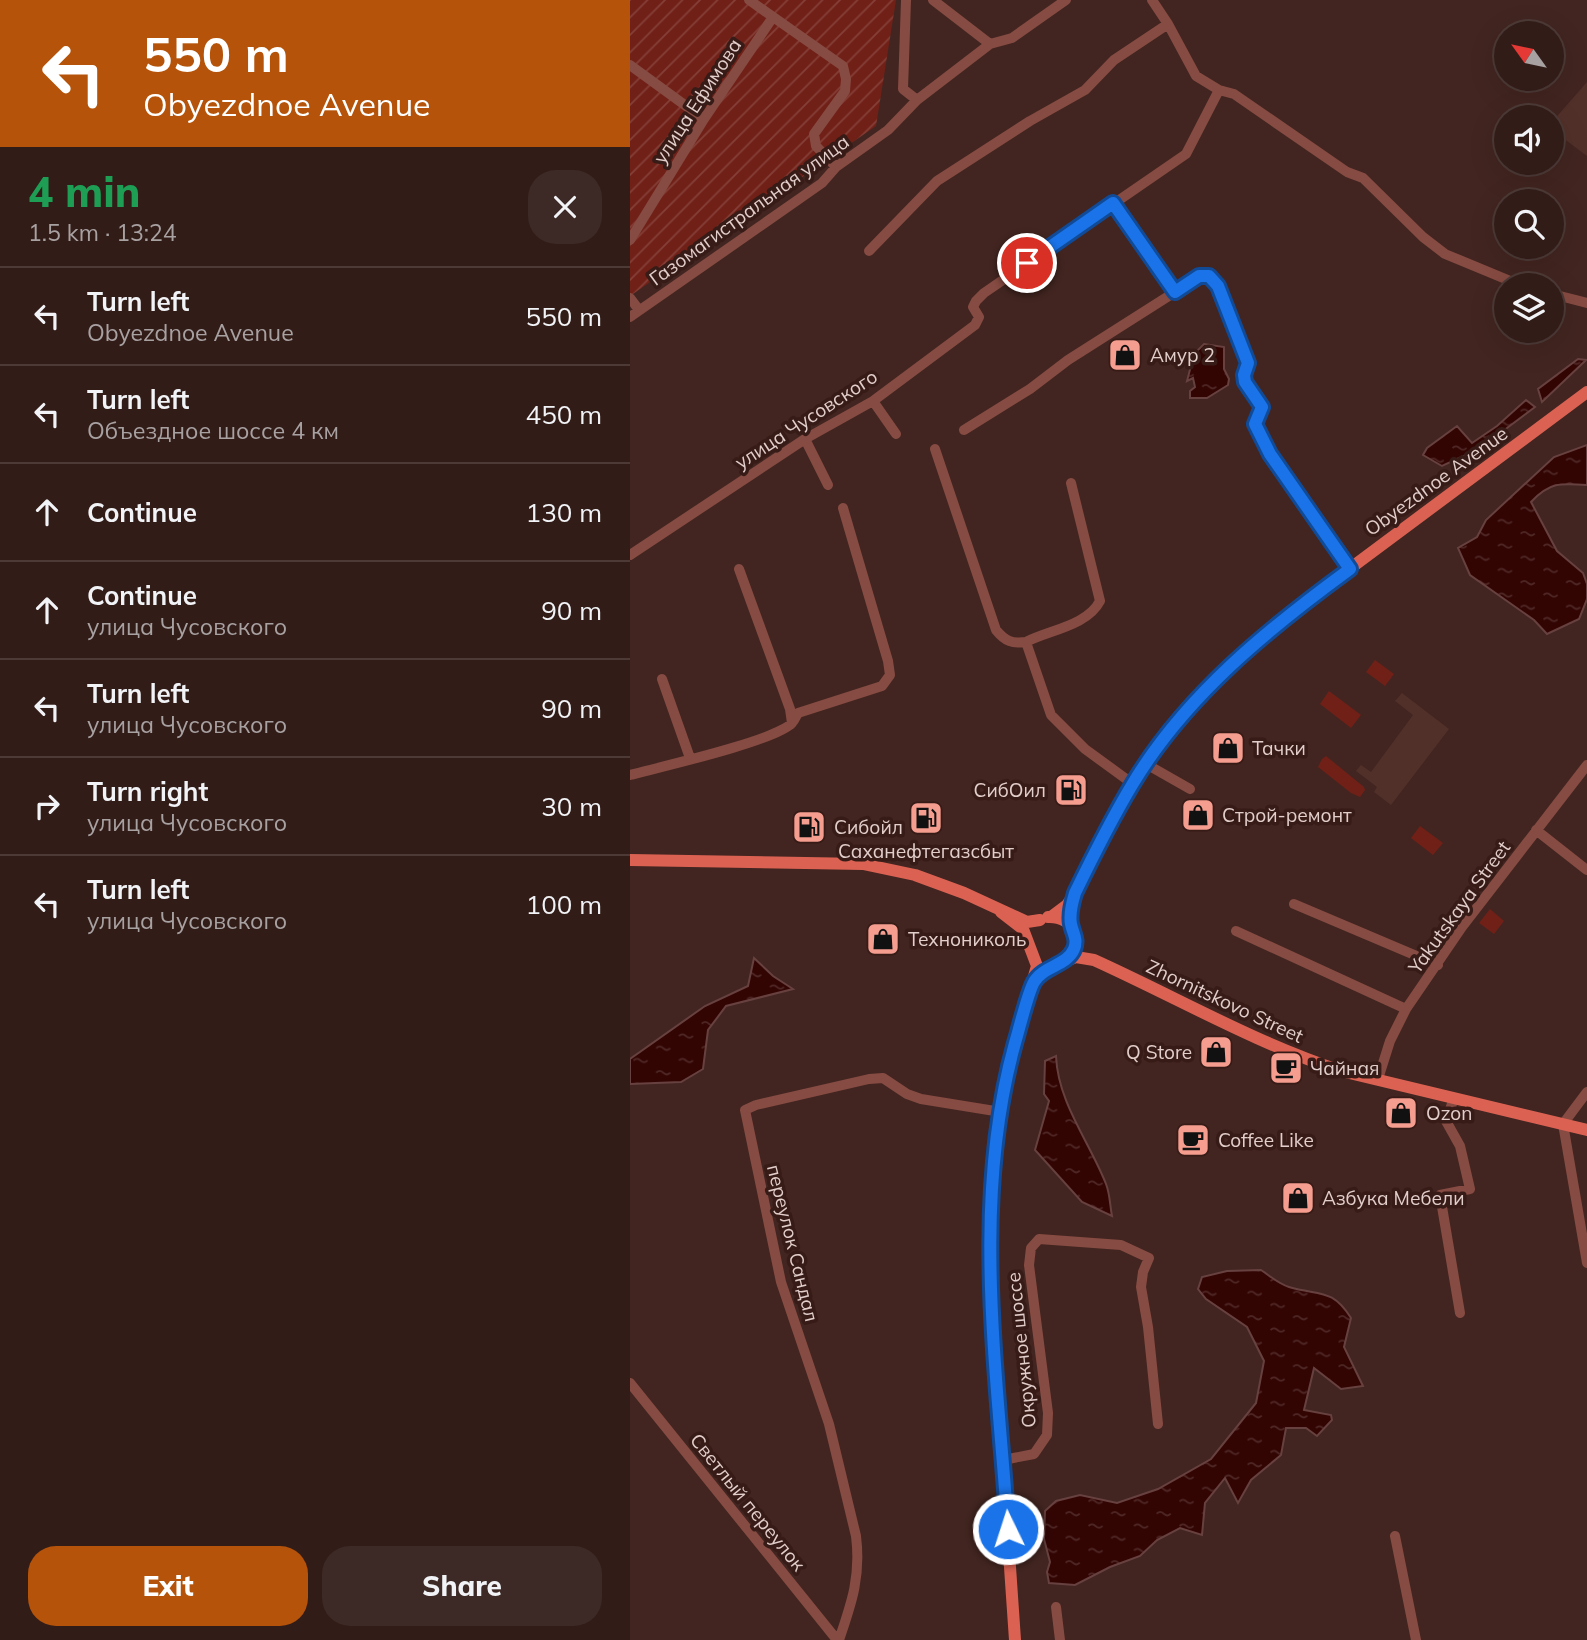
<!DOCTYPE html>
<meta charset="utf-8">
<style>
:root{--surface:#321c18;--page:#3d2925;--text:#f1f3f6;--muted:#a8a1a2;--line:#4d3a37;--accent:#b45309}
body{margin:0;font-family:Mulish,sans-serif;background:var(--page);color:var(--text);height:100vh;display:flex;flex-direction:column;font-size:26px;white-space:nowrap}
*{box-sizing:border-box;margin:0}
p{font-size:23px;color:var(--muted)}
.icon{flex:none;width:38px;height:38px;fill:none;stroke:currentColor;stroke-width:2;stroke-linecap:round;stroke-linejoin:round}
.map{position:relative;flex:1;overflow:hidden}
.drawer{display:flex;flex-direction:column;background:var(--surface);width:630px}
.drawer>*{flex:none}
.hud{background:#b45309;color:#fff;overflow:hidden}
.needle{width:46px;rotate:303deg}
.tools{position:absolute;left:864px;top:21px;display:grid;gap:14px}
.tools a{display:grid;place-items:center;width:70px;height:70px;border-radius:50%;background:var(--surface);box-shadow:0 7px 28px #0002,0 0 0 2px var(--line);font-size:35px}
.pin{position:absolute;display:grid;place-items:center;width:60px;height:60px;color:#fff;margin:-30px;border:4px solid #fff;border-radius:50%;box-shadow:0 2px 7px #0007}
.me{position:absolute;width:77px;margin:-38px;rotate:356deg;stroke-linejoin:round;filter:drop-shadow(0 0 5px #0008)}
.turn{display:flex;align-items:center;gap:24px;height:147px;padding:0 28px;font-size:32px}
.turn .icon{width:91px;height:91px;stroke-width:2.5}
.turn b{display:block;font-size:49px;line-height:60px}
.round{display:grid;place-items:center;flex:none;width:74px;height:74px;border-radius:28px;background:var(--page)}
.overview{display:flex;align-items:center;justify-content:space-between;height:119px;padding:0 28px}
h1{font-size:42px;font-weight:800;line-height:52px;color:#1e9e55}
.button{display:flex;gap:14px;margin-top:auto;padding:14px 28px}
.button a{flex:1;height:80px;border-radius:28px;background:var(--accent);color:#fff;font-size:28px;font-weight:800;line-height:80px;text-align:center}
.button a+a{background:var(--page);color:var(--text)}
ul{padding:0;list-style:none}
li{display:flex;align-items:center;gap:21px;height:98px;padding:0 28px;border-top:2px solid var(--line)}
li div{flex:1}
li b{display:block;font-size:26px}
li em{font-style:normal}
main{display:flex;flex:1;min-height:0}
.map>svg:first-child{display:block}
.built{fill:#52302a}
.park{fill:#702017}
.garden{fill:url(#garden-furrows)}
.water{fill:url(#water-ripples);stroke:#67413f;stroke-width:2}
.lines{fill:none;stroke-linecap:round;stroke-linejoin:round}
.minor{stroke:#864b42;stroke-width:10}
.major{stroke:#db6253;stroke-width:12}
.route-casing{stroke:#114b97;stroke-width:18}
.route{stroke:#1a73e8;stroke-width:12}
.labels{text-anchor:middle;stroke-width:7;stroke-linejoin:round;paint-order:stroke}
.street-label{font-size:19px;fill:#e2cecb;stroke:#371b17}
.poi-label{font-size:19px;fill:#e2cecb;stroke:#371b17;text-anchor:start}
</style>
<main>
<section class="drawer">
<div class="hud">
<div class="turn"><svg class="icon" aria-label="left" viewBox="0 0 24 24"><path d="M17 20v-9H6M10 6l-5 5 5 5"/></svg><div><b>550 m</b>Obyezdnoe Avenue</div></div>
</div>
<div class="overview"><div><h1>4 min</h1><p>1.5 km · 13:24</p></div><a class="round"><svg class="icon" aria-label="close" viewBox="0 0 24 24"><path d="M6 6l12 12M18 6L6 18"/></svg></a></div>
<ul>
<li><svg class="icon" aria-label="left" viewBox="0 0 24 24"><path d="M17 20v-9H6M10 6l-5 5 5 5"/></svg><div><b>Turn left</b><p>Obyezdnoe Avenue</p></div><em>550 m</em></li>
<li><svg class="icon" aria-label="left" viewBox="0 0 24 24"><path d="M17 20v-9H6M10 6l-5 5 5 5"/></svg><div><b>Turn left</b><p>Объездное шоссе 4 км</p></div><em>450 m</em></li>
<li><svg class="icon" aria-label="ahead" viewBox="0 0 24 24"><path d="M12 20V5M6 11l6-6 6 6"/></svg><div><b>Continue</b></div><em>130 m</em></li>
<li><svg class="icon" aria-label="ahead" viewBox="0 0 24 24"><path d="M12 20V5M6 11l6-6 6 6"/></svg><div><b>Continue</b><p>улица Чусовского</p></div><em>90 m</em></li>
<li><svg class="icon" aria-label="left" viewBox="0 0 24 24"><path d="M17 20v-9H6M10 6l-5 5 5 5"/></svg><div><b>Turn left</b><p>улица Чусовского</p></div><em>90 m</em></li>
<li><svg class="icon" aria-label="right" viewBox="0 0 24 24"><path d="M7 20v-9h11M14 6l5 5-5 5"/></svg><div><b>Turn right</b><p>улица Чусовского</p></div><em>30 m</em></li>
<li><svg class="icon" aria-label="left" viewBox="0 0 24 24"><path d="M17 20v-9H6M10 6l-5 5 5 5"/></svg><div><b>Turn left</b><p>улица Чусовского</p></div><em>100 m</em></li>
</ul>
<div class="button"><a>Exit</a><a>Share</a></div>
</section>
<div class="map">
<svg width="957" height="1640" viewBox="0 0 957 1640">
<defs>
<pattern id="garden-furrows" width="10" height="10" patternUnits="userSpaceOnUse" patternTransform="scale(1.75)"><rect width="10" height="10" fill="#702017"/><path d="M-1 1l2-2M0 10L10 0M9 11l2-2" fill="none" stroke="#843f37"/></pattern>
<pattern id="water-ripples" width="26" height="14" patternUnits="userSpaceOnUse" patternTransform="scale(1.75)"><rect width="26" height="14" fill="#320503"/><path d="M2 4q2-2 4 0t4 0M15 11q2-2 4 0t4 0" fill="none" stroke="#4f2826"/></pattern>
</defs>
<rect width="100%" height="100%" fill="#422520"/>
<!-- built -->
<path class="built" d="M 957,82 L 957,156 L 925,132 L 922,122 Z
M 772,693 L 819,729 L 761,805 L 744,792 L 747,787 L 726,771 L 731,765 L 741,772 L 783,715 L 765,701 Z"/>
<!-- park -->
<path class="park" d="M 745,660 L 764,674 L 755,686 L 736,672 Z
M 699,691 L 731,715 L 721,728 L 690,704 Z
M 696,756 L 734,787 L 735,790 L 730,797 L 721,793 L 688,767 L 692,759 Z
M 790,826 L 813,843 L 803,855 L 781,838 Z
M 860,909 L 874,921 L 864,934 L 849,923 Z"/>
<!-- garden -->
<path class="garden" d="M 0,0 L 266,0 L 246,126 L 0,296 Z"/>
<!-- water -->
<path class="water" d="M 574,344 L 594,347 L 594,369 L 599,379 L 598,385 L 577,398 L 560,398 L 560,391 L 565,387 L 563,378 L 557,381 L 564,354 Z
M 948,359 L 956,360 L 912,402 L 908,389 Z
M 896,400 L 905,407 L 849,449 L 812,466 L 793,455 L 797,448 L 827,426 L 842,443 L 867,426 Z
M 957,445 L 957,485 C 930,483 920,482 901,502 L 927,551 L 953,573 L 957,584 L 957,599 L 949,619 L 917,634 L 904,620 L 840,575 L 828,548 L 847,537 L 856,520 L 924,457 Z
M 124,958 L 143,976 L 163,989 L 96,1006 L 78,1030 L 73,1069 L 51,1082 L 0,1084 L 0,1059 L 75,1006 L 118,986 Z
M 426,1056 C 428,1103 459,1141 476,1184 C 480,1194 480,1206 482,1216 L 452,1202 L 405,1150 L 419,1101 L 414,1094 L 415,1061 Z
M 631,1270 C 640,1276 649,1284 659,1287 C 690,1296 702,1288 721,1318 L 714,1347 L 733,1386 L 711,1389 L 684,1368 L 674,1410 L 701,1415 L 702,1420 L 687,1436 L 676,1428 L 656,1428 L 651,1455 L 621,1480 L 608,1503 L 595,1478 L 575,1503 L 572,1535 L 550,1528 L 527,1540 L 510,1556 L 480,1567 L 445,1585 L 419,1583 L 417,1572 L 420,1562 L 414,1539 L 415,1511 L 426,1501 L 450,1495 L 487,1503 L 528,1489 L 581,1459 L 626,1403 L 634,1361 L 617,1327 L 576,1299 L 568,1289 L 572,1277 L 597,1271 Z"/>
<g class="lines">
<!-- minor -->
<path class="minor" d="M 119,0 L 213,66 L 216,79 L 215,91 L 184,134 L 186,146 L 206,167
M 276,0 L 273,89 L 287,100
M 303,0 L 360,44
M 522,0 L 538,24 L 566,76 L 589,90 L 604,94 L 717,172 L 733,178 L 793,237 L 815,254 L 890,285
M 0,65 L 74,119
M 0,240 L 74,119 L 143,17
M 239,251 L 307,181 L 400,121 L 455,90 L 484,60 L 538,24
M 545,292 L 569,276 L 579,276 L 588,286 L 618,363 L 613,375 L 615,382 L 632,407 L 625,424 L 640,454 L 721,569
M 922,294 L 957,303
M 0,298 L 9,310
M 0,317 L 192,183 L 206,167 L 258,130 L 287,100 L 360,44 L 382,38 L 436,0
M 243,401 L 266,434
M 334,430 L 400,389 L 438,360 L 545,292 L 483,203
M 175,439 L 198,485
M 305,449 L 366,630 C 375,641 382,644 396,642
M 441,483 L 470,601 C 457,626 419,630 396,642 L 421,715 L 455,749 L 503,784
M 0,555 L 175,439 L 243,401 L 345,325 L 349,317 L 343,307 L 346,301 L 354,293 L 556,154 L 589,90
M 109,569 L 160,709 L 162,723
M 32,679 L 60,758
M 516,764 L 560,789
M 0,775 C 30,767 145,741 162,723 C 165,720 166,716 168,713 L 252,686 L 260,675 L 258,661 L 213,508
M 906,830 L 957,870
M 664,904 L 808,965
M 606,931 L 776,1009
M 748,1079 L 760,1041 L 776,1009 L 832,927 L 957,765
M 957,1092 L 933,1124 L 957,1263
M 824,1098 L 816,1121 L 830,1146 L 840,1189 L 810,1195 L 830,1313
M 0,1383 L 207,1640
M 373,1460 L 404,1454 L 417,1435 L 418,1413 L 399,1265 L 401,1248 L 409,1239 L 491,1245 L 519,1258 L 513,1272 L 511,1287 L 518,1327 L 528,1424
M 765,1536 L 786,1640
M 426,1607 L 430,1640
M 209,1640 C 222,1602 231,1576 226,1536 L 199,1424 L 151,1282 L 115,1110 L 126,1105 L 239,1079 L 253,1078 L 277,1094 L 291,1099 L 371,1112"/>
<!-- major -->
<path class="major" d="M 0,860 L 233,864 L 285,875 L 334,893 L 397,922 L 410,920
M 371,912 L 393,929 L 407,966 L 384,1045 L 371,1112 L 360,1208 L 360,1276 L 385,1640
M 418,917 C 445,916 456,943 434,960
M 421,917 L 437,905 L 445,893 C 463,856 481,819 503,784 C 545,715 605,660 667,608 L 957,392
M 406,980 L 414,970 L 446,957 L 464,960 C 546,997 625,1043 711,1071 L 957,1130"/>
</g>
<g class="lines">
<defs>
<path id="route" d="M 378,1529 C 367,1368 341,1201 385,1043 C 389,1030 398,992 404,982 C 413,966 437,966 444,949 C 448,939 443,934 441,924 C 439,914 442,903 445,893 C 463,856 481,820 502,785 C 555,696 638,629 720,569 L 640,454 L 625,424 L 632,407 L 615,382 L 614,375 L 618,363 L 588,286 L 579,276 L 569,276 L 545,292 L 483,203 L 397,263"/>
</defs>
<!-- route casing -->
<use href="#route" class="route-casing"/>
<!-- route -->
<use href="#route" class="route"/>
</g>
<!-- icons -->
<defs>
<symbol id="shop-square" viewBox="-11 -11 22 22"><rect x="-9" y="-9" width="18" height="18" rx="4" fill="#f59d8f" stroke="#371b17"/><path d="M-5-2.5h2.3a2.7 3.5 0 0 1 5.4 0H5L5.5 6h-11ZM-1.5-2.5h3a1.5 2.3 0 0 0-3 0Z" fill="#111"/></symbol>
<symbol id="fuel-square" viewBox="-11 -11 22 22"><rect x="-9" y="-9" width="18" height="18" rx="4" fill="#f59d8f" stroke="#371b17"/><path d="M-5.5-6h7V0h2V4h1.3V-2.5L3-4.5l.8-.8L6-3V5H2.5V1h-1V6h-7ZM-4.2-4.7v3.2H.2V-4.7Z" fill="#111"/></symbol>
<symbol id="cafe-square" viewBox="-11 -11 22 22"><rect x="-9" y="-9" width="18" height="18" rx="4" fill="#f59d8f" stroke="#371b17"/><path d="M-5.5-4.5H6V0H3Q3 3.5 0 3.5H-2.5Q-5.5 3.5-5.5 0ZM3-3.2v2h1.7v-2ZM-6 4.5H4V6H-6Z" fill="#111"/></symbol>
</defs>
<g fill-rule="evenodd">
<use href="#shop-square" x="476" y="336" width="38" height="38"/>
<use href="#shop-square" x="579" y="729" width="38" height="38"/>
<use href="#fuel-square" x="422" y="771" width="38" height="38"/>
<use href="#shop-square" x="549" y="796" width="38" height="38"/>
<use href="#fuel-square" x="277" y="799" width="38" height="38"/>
<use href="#fuel-square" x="160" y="808" width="38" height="38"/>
<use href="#shop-square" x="234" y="920" width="38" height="38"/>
<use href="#shop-square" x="567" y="1033" width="38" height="38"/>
<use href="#cafe-square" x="637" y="1049" width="38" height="38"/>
<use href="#shop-square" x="752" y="1094" width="38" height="38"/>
<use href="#cafe-square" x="544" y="1121" width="38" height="38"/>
<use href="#shop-square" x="649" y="1179" width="38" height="38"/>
</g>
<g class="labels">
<!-- street labels -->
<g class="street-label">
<text transform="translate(67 101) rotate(-57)" y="7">улица Ефимова</text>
<text transform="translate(119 210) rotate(-36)" y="7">Газомагистральная улица</text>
<text transform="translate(176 419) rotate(-33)" y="7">улица Чусовского</text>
<text transform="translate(806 481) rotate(-36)" y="7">Obyezdnoe Avenue</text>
<text transform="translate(829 907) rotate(-54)" y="7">Yakutskaya Street</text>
<text transform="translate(595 1001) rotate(25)" y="7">Zhornitskovo Street</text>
<text transform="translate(163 1243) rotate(76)" y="7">переулок Сандал</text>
<text transform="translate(391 1350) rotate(-96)" y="7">Окружное шоссе</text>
<text transform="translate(118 1502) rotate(51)" y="7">Светлый переулок</text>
</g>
<!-- poi labels -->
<g class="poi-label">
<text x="520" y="362">Амур 2</text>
<text x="622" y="755">Тачки</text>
<text x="416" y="797" text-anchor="end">СибОил</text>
<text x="592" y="822">Строй-ремонт</text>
<text x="204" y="834">Сибойл</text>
<text x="296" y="858" text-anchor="middle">Саханефтегазсбыт</text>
<text x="278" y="946">Технониколь</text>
<text x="562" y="1059" text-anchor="end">Q Store</text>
<text x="680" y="1075">Чайная</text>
<text x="796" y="1120">Ozon</text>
<text x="588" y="1147">Coffee Like</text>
<text x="692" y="1205">Азбука Мебели</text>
</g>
</g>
</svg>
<div class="tools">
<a><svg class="needle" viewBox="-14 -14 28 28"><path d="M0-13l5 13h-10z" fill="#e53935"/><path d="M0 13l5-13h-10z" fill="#a8a1a2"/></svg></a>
<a><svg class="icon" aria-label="sound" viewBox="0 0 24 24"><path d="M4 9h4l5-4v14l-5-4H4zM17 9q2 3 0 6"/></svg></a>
<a><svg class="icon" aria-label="search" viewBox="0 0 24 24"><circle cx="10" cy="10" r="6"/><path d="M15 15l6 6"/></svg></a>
<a><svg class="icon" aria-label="layers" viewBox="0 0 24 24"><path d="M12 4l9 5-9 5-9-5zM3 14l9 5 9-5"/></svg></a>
</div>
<div class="pin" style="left:397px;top:263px;background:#d93025"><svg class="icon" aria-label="arrive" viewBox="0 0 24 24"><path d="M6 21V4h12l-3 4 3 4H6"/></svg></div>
<svg class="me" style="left:378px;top:1529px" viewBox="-20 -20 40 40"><circle r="17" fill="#1a73e8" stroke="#fff" stroke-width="3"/><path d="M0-11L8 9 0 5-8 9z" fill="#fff"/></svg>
</div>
</main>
